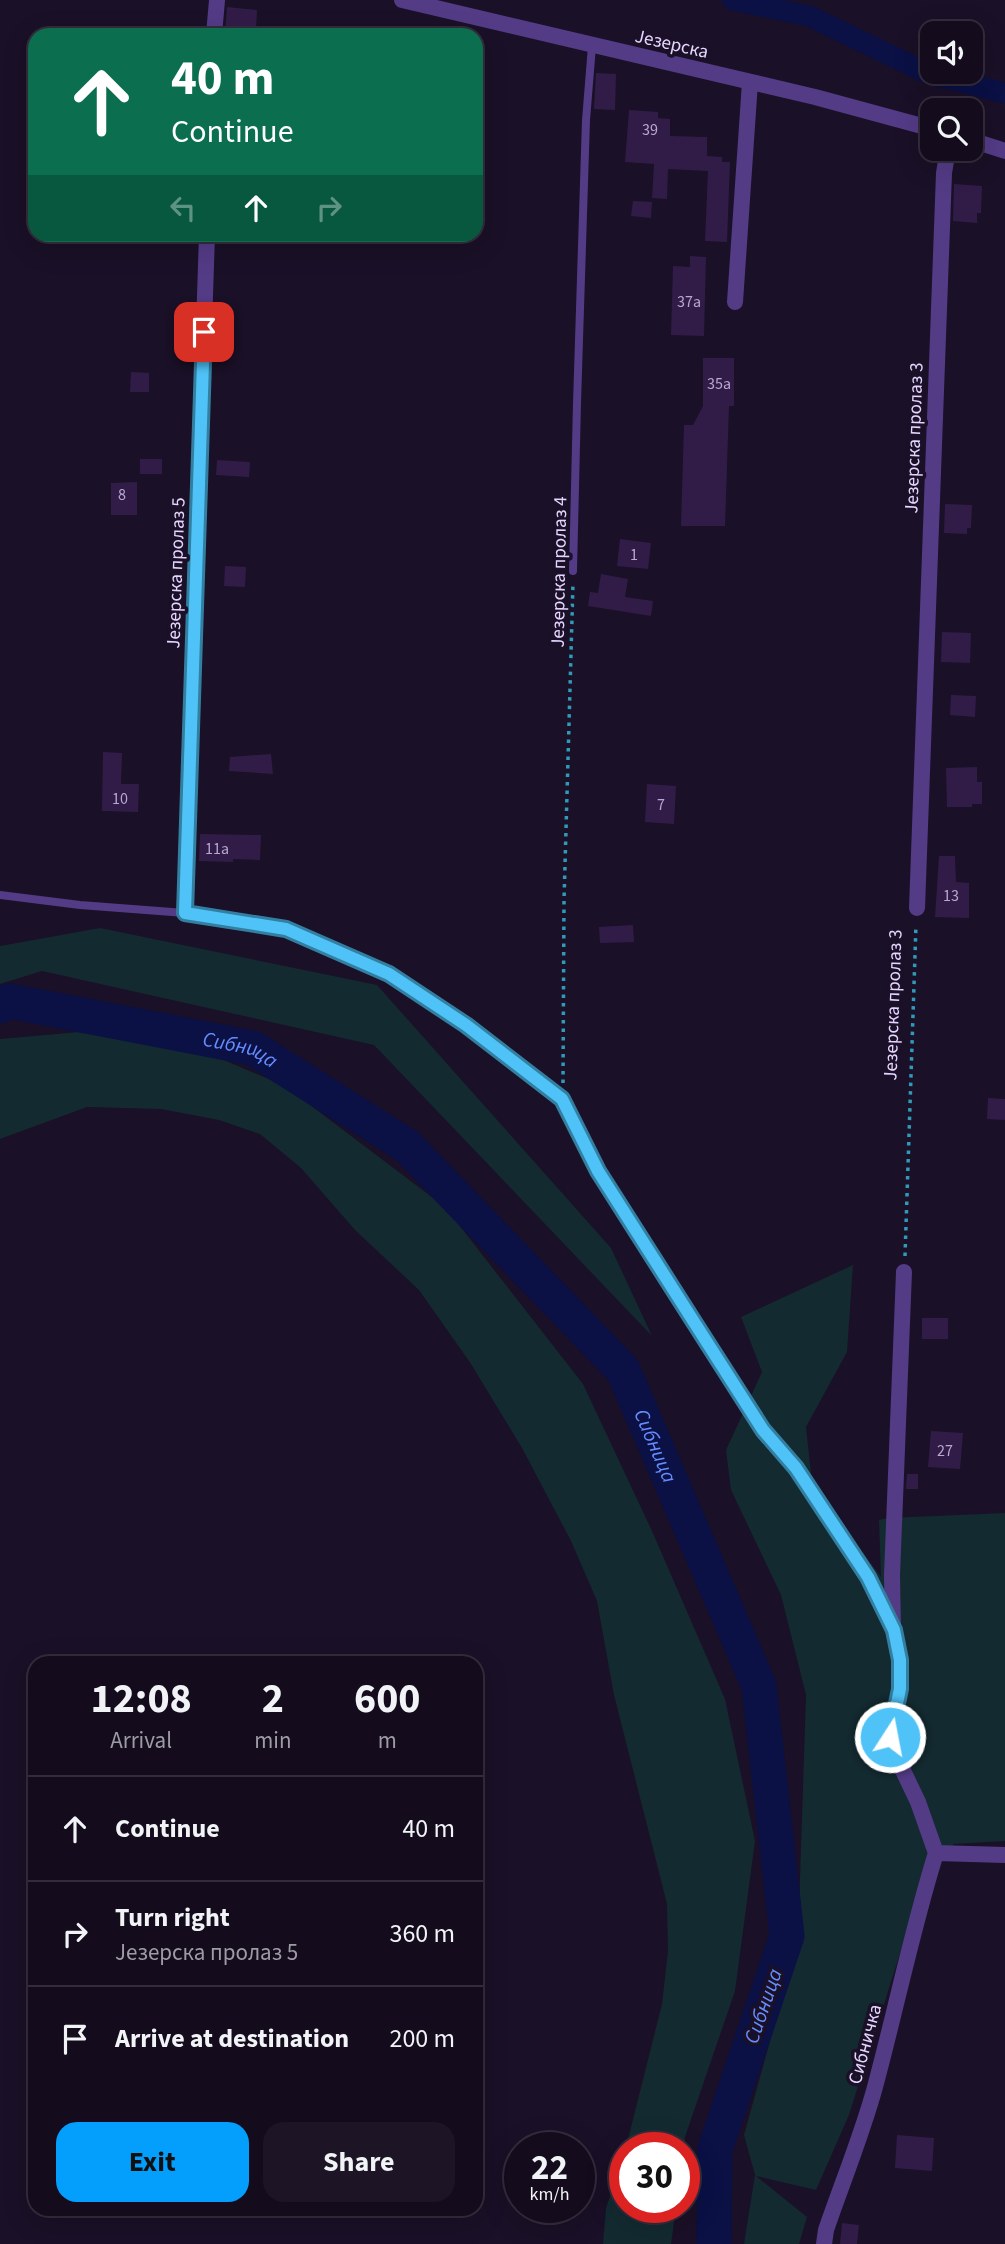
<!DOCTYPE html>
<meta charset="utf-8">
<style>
:root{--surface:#140c1d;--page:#1d1526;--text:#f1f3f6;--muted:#9d9ba4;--line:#332c3b;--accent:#049ffd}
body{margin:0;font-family:"Source Sans 3",sans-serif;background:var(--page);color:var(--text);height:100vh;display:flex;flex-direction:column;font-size:26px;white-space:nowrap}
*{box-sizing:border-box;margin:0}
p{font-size:23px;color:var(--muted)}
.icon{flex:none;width:38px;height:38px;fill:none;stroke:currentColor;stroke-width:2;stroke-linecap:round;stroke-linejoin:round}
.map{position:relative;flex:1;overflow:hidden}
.drawer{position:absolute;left:28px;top:1656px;width:455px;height:560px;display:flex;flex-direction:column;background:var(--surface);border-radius:21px;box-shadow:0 7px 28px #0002,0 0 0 2px var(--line)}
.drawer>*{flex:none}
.top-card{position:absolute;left:28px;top:28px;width:455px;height:214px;border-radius:21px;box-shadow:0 7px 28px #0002,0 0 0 2px var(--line);background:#0b6e4f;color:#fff;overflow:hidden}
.controls{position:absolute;left:920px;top:21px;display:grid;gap:14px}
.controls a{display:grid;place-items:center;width:63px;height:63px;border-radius:14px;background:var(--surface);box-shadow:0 7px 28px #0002,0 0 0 2px var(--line);font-size:35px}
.speed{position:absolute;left:504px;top:2132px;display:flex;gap:14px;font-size:35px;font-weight:700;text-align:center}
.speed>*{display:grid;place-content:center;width:91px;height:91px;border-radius:50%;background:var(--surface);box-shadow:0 7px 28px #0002,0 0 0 2px var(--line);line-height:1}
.speed small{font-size:18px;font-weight:400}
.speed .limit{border:10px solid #d22;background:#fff;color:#111}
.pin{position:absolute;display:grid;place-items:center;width:60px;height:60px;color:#fff;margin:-30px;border-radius:14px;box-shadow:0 4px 10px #0006}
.me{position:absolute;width:77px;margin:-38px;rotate:11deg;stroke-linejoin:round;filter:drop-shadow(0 0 5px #0008)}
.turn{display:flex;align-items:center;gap:24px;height:147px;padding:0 28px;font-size:32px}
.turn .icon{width:91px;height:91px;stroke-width:2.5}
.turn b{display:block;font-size:49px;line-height:60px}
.lanes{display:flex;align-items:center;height:66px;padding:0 28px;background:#0003;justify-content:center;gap:35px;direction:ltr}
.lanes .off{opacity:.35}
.eta{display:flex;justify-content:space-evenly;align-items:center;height:119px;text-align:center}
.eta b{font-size:42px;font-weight:700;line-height:49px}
.action{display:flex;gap:14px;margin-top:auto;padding:14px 28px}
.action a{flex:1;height:80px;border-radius:21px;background:var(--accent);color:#111;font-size:28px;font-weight:700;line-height:80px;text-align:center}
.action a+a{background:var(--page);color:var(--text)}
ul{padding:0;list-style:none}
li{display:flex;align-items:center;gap:21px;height:105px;padding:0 28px;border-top:2px solid var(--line)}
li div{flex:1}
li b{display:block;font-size:26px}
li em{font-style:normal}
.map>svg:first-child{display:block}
.green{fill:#132a31}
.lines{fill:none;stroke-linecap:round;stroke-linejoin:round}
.canal{stroke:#0b1045;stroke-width:21}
.river{stroke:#0b1045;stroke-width:35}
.building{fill:#311c48}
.path{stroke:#309bb8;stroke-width:3.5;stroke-dasharray:3.5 5;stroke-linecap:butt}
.lane{stroke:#533b86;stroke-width:8}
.street{stroke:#533b86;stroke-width:16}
.route-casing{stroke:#337fa1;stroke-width:18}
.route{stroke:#4fc3f7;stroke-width:12}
.labels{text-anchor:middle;stroke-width:7;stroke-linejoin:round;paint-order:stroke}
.number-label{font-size:16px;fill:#b9a8d1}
.street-label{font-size:19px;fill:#e6d6ff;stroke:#1a1027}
.water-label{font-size:21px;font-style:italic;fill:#658dfe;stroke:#1a1027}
</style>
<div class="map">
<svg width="1005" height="2244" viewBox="0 0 1005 2244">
<rect width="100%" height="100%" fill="#1a1027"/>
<!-- green -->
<path class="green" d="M 100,928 L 377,985 L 611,1248 L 652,1336 L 374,1045 L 42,971 L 0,984 L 0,946 Z
M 79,1032 L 142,1042 L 219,1058 L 285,1086 L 445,1207 L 583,1384 L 652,1531 L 725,1699 L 755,1841 L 735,1991 L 685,2137 L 684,2147 L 626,2147 L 662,2004 L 668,1951 L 667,1904 L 614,1695 L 597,1601 L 571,1541 L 522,1448 L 471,1364 L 419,1290 L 355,1230 L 301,1168 L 260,1134 L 219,1120 L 161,1109 L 87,1107 L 0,1139 L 0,1039 Z
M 853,1265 L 847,1352 L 806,1427 L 812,1483 L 881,1577 L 879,1520 L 888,1518 L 1005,1513 L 1005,1841 L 954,1844 L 927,1868 L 849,2115 L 816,2190 L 756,2176 L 807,2217 L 799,2244 L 744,2244 L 755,2175 L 744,2135 L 798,1940 L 806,1695 L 781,1595 L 731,1490 L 726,1450 L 762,1372 L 741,1317 Z
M 625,2152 L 625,2207 L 676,2207 L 671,2244 L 603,2244 L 606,2208 Z"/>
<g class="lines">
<!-- canal -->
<path class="canal" d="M 733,0 L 809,16 L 927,73 L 1005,93"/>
<!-- river -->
<path class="river" id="s1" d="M 0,1006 L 9,1001 L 253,1048 L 407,1146 L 623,1370 L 759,1686 L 787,1936 L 715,2149 L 714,2244"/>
</g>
<!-- building -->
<path class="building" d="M 227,7 L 257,10 L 256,30 L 237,28 L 236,35 L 225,35 Z
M 596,73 L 616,74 L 615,110 L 594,109 Z
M 629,110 L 658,112 L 658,118 L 670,119 L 670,136 L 707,137 L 707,156 L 722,157 L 722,162 L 730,162 L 727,242 L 705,241 L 708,171 L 668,169 L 667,199 L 652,198 L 654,164 L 625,162 Z
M 954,184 L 982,186 L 981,213 L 977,213 L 977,223 L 953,221 Z
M 633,201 L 652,202 L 651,218 L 631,216 Z
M 690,256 L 706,257 L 704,336 L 671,335 L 673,266 L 690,267 Z
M 703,358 L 734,358 L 734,406 L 729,406 L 725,526 L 681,526 L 684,425 L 693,425 L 703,406 Z
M 131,372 L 149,373 L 149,392 L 130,392 Z
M 140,459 L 162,459 L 162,474 L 140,474 Z
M 217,460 L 250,462 L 249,477 L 216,475 Z
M 137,482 L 137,515 L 111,515 L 111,483 Z
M 945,504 L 972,505 L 971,528 L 967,528 L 967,534 L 944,533 Z
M 620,539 L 651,543 L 648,569 L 617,566 Z
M 225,566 L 246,567 L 245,587 L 224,586 Z
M 601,574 L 628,579 L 625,597 L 653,601 L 651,616 L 588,606 L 590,592 L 598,593 Z
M 942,632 L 971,633 L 970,663 L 941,662 Z
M 951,695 L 976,696 L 975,717 L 950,715 Z
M 103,752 L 122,753 L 121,784 L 139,784 L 138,812 L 102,811 Z
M 271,754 L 273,774 L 229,771 L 230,757 Z
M 977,767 L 977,782 L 982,782 L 982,804 L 972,804 L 972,807 L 947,807 L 946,768 Z
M 647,784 L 676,786 L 674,824 L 645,822 Z
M 200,834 L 261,835 L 260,860 L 233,859 L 233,862 L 199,861 Z
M 939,856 L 955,856 L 956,882 L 969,883 L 969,918 L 935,917 Z
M 633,925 L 634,942 L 600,943 L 599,927 Z
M 988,1098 L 1005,1099 L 1005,1120 L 987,1119 Z
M 922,1318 L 948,1318 L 948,1339 L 922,1339 Z
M 931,1431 L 963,1433 L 960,1469 L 928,1467 Z
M 907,1474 L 918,1474 L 918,1489 L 906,1489 Z
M 897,2135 L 934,2138 L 932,2171 L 895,2168 Z
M 842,2223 L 859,2225 L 857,2244 L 840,2244 Z"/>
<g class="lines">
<!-- path -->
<path class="path" d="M 563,1083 L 564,901 L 573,583
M 905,1256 L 916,925"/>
<!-- lane -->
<path class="lane" d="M 573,571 L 577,403 L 586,120 L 592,46
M 0,895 L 80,905 L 185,913 L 287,929 L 389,974 L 466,1025 L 562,1099 L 598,1171 L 763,1430 L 796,1468 L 868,1577 L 889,1621"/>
<!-- street -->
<path class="street" d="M 402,0 L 815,97 L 933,129
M 214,35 L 217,0
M 971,140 L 1005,151
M 735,302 L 750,82
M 917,908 L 944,173 L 948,149
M 185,913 L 207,234
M 904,1272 L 892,1575 L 893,1630 L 900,1660 L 900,1689 L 890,1737 L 898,1760 L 918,1802 L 936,1853
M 936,1853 L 1005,1855
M 824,2244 L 826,2230 C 842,2183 862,2135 875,2087 C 896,2009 912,1930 936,1853"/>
</g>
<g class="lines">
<defs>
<path id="route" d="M 204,332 L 185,913 L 286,929 L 389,974 L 466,1025 L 562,1099 L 598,1171 L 694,1322 L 763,1430 L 796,1468 L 868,1577 L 894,1630 L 900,1660 L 900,1689 L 890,1737"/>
</defs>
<!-- route casing -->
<use href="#route" class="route-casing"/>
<!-- route -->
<use href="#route" class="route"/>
</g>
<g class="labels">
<!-- number labels -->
<g class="number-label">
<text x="650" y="135">39</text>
<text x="689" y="307">37a</text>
<text x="719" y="389">35a</text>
<text x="122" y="500">8</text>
<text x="634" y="560">1</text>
<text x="120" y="804">10</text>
<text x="661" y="810">7</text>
<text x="217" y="854">11a</text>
<text x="951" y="901">13</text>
<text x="945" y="1456">27</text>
</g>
<!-- street labels -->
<g class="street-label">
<text transform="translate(672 43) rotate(13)" y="7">Језерска</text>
<text transform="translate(913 438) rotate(-88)" y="7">Језерска пролаз 3</text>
<text transform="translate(558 572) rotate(-89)" y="7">Језерска пролаз 4</text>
<text transform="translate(175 573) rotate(-88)" y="7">Језерска пролаз 5</text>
<text transform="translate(892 1005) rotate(-88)" y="7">Језерска пролаз 3</text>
<text transform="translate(864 2044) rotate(-75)" y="7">Сибничка</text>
</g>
<!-- water labels -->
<g class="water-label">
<text dy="7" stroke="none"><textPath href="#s1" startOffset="247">Сибница</textPath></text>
<text dy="7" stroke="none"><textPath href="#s1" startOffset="835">Сибница</textPath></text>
<text transform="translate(763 2006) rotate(-71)" y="7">Сибница</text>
</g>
</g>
</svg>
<div class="controls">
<a><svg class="icon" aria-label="sound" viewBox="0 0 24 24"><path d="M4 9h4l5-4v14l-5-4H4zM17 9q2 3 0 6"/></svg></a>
<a><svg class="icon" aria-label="search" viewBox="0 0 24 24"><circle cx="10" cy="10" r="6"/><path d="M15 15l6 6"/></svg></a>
</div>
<div class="speed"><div>22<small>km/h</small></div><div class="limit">30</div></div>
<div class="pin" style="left:204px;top:332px;background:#d93025"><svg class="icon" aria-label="arrive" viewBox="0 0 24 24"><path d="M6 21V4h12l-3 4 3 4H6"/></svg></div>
<svg class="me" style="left:890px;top:1737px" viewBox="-20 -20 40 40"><circle r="17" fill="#4fc3f7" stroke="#fff" stroke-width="3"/><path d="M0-11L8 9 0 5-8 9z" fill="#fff"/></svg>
<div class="top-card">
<div class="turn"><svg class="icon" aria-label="ahead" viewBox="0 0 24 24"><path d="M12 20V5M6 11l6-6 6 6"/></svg><div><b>40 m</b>Continue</div></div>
<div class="lanes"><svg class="icon off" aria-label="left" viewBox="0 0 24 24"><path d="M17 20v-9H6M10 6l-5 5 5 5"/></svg><svg class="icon" aria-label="ahead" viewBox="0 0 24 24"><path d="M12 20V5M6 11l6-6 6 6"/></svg><svg class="icon off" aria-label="right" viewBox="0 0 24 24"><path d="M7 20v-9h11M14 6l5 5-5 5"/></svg></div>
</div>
<section class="drawer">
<div class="eta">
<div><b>12:08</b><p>Arrival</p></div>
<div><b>2</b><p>min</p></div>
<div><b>600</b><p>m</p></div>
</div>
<ul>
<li><svg class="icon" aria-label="ahead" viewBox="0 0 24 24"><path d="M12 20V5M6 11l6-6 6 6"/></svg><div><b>Continue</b></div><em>40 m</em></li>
<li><svg class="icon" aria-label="right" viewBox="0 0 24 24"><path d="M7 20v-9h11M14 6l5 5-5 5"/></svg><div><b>Turn right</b><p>Језерска пролаз 5</p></div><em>360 m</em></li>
<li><svg class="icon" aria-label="arrive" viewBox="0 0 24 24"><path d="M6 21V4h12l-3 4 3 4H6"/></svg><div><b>Arrive at destination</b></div><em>200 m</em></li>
</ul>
<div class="action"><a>Exit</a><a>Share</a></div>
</section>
</div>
